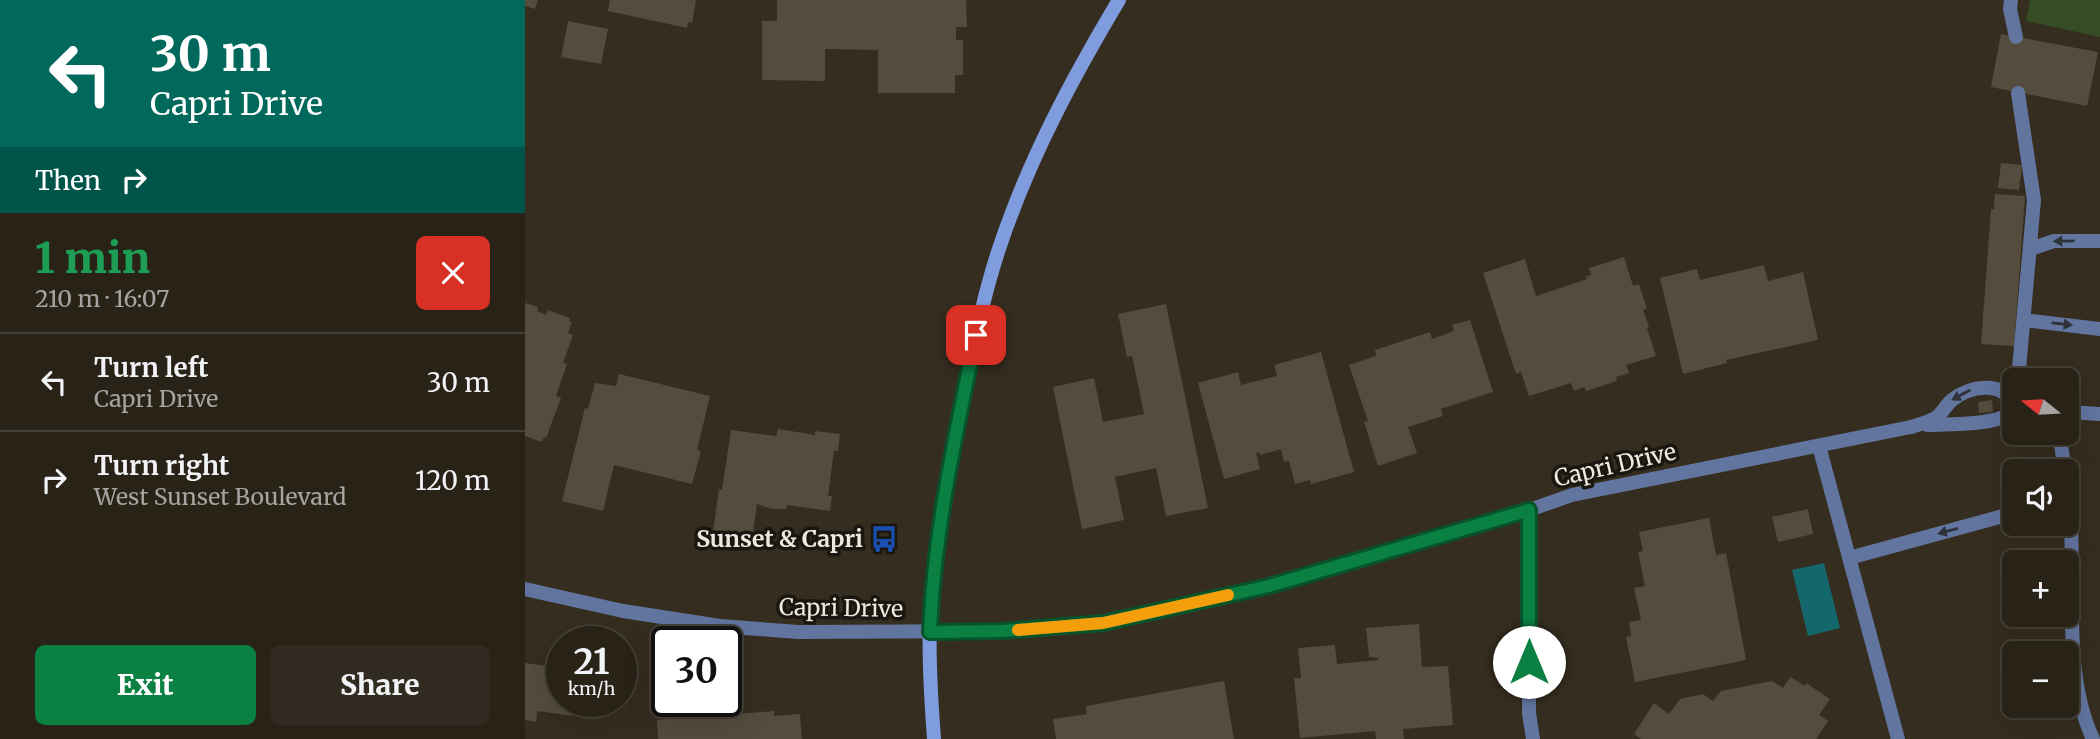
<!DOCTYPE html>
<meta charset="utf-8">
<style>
:root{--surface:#282217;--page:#302a20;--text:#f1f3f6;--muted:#a5a4a1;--line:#443f36;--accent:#0b8043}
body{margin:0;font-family:Merriweather,serif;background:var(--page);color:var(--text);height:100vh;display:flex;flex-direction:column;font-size:26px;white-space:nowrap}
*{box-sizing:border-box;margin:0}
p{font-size:23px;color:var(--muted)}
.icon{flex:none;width:38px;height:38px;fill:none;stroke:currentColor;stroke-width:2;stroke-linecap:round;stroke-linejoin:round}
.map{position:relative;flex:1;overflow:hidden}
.drawer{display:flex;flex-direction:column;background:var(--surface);width:525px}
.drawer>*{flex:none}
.banner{background:#00695c;color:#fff;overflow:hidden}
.needle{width:46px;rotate:288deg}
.controls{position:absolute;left:1477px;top:368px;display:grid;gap:14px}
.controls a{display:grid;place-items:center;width:77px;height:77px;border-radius:10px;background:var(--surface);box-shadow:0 7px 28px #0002,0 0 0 2px var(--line);font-size:35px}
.speed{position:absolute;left:21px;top:626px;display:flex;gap:14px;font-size:35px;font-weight:700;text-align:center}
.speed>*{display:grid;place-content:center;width:91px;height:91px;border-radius:50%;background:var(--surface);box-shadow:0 7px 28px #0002,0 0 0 2px var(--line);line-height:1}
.speed small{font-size:18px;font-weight:400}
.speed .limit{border:4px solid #111;border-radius:10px;background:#fff;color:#111}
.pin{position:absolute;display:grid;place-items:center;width:60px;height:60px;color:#fff;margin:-30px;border-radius:14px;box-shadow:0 4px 10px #0006}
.me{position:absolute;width:77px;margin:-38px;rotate:0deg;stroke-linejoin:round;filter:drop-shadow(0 0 5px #0008)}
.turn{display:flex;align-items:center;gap:24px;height:147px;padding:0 35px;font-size:32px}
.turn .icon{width:91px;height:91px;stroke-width:2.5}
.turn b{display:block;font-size:49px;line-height:60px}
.then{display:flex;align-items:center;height:66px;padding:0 35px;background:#0003;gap:14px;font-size:26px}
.round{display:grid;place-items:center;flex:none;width:74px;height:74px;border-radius:10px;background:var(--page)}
.headline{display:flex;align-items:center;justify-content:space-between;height:119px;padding:0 35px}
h1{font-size:42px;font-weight:800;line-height:52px;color:#1e9e55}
.cta{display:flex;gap:14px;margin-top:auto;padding:14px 35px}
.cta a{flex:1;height:80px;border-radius:10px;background:var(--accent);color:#fff;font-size:28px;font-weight:800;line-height:80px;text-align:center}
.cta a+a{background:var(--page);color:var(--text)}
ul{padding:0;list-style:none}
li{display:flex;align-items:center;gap:21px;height:98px;padding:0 35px;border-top:2px solid var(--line)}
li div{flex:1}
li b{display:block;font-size:26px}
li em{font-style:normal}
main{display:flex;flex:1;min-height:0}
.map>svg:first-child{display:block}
.green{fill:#364c25}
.water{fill:#14686c}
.building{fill:#544c3c}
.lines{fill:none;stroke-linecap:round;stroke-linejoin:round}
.service{stroke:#62759f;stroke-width:14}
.minor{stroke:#62759f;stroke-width:14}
.secondary{stroke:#7f9cde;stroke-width:14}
.oneway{fill:#30323b}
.route-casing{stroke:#07532c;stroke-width:18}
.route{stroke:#0b8043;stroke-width:12}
.slow{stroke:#f59e0b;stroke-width:12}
.labels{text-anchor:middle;stroke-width:7;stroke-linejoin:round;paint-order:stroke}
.street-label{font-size:23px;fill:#eee9df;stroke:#1a1610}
.poi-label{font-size:23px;font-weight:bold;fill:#eee9df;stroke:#1a1610;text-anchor:end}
</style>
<main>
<section class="drawer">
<div class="banner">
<div class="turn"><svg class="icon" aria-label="left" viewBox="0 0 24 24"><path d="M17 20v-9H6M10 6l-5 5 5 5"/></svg><div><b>30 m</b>Capri Drive</div></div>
<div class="then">Then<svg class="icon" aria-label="right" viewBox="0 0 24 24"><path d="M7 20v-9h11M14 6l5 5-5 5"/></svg></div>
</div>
<div class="headline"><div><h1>1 min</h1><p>210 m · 16:07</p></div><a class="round" style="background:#d93025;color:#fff"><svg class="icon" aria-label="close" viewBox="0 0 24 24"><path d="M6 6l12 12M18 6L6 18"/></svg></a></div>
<ul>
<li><svg class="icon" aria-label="left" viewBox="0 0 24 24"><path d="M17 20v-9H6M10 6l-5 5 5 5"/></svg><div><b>Turn left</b><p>Capri Drive</p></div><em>30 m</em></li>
<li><svg class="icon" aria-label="right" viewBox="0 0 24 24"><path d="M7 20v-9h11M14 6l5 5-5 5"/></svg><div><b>Turn right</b><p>West Sunset Boulevard</p></div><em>120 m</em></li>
</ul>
<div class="cta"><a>Exit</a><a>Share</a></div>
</section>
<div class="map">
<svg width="1575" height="739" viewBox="0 0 1575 739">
<rect width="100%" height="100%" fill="#352d1f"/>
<!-- green -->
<path class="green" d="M 1505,0 L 1575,0 L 1575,37 L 1501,21 Z"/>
<!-- water -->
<path class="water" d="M 1299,563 L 1315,628 L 1283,636 L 1267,570 Z"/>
<!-- building -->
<path class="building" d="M 0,0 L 13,0 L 10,9 L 0,6 Z
M 85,0 L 169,0 L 171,1 L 167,23 L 163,22 L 162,28 L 83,11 Z
M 252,0 L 441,0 L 442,27 L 431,27 L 431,40 L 438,40 L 438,75 L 430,75 L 430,93 L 353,93 L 353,50 L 300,49 L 300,81 L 237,80 L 237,21 L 252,21 Z
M 43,21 L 83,29 L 76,64 L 36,57 Z
M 1476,34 L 1573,52 L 1562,106 L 1466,87 Z
M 1476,163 L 1497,165 L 1494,190 L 1473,188 Z
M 1470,194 L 1500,196 L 1489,346 L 1456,344 L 1466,209 L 1469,209 Z
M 1099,257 L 1108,286 L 1114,284 L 1122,309 L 1118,310 L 1124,327 L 1122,328 L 1131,356 L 1101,365 L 1104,373 L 1091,377 L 1092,381 L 1061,391 L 1059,387 L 1049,391 L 1046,383 L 1004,396 L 996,372 L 991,374 L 958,273 L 1000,259 L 1011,296 L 1062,279 L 1061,276 L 1066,275 L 1064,268 Z
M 1239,265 L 1243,281 L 1278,272 L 1293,340 L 1201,360 L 1202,363 L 1158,374 L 1135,278 L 1172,269 L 1175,280 Z
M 0,303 L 13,307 L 12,311 L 21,315 L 23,310 L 45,318 L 44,321 L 47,322 L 43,333 L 48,335 L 38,363 L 42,364 L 31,396 L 36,398 L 21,438 L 19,437 L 17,442 L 0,436 Z
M 641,304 L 683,508 L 641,516 L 631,468 L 590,477 L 599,520 L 557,529 L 528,387 L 569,378 L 578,422 L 619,414 L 607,356 L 602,357 L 593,314 Z
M 945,320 L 968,392 L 916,409 L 918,416 L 883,427 L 892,453 L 853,466 L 839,422 L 843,421 L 824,365 L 851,356 L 850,350 L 905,332 L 907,339 L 929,331 L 927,325 Z
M 796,352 L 829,472 L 786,484 L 785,480 L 770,484 L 764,461 L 759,462 L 756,449 L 735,455 L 735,452 L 731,453 L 735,469 L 699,479 L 673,383 L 713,372 L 716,385 L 752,376 L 749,365 Z
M 94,374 L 185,396 L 172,450 L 176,451 L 167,484 L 89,465 L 78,511 L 37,501 L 60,408 L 63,409 L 70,383 L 91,386 Z
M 1467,400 L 1468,412 L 1454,413 L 1453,402 Z
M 253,429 L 290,435 L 290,431 L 315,434 L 313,451 L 309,451 L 303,496 L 307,496 L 305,511 L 262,505 L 261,509 L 247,509 L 232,504 L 227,539 L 188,533 L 194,489 L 197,490 L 206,430 L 251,436 Z
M 1283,509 L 1288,534 L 1253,542 L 1247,517 Z
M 1184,518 L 1191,555 L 1201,553 L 1221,660 L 1110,682 L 1101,637 L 1106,636 L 1104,622 L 1116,620 L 1109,588 L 1120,586 L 1113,552 L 1118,551 L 1114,532 Z
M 894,624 L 897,667 L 923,666 L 928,725 L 878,729 L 879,739 L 851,739 L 850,731 L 775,738 L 769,678 L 776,678 L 773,648 L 810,645 L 812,664 L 853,660 L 853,658 L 844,657 L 841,628 Z
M 30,661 L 37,662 L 37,702 L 66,702 L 64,718 L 12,711 L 11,722 L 0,720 L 0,663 L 29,667 Z
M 1265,677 L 1280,686 L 1281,683 L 1305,699 L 1294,715 L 1303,721 L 1291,739 L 1116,739 L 1109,734 L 1129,703 L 1144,714 L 1155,699 L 1178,694 L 1188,701 L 1196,691 L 1247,681 L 1258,688 Z
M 699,681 L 709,739 L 531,739 L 528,719 L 562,714 L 561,706 Z
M 249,711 L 249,716 L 275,714 L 277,739 L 133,739 L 132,720 Z"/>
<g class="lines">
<!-- service -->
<path class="service" d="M 1486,0 L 1485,9 L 1491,37
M 1493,93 L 1509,200 L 1493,380
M 1505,249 L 1529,241 L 1575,241
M 1499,320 L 1575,329
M 1542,412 L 1575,414
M 1402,425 C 1423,424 1476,426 1489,410
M 1386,427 C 1395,424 1405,422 1412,417 C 1418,412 1421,405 1427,400 C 1445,386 1476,380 1489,404
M 1534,432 L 1540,471
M 1294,446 L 1373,739
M 1542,483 C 1555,564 1533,664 1568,739
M 1324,558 L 1489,513"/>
<!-- minor -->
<path class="minor" d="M 1004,510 L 1004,713 L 1008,739
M 0,589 L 98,611 L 195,626 L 273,632 L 477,631 L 578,623 L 744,586 L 1004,510 L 1047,495 L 1386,427"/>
<!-- secondary -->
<path class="secondary" d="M 409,739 C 405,685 402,629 408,575 C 415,512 427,449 440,387 C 450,339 460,289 476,243 C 505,157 548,77 594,0"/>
</g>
<!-- one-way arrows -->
<defs><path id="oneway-solid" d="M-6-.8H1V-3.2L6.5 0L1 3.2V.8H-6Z" transform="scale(1.75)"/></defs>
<g class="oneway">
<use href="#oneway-solid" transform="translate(1539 241) rotate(179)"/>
<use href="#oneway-solid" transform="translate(1537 324) rotate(6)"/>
<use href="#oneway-solid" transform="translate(1436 395) rotate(151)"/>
<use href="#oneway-solid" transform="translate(1423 531) rotate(165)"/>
</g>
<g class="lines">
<defs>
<path id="route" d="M 451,335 C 431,433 409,531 405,632 L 477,631 L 578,623 L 744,586 L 1004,510 L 1004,662"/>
</defs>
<!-- route casing -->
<use href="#route" class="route-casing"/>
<!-- route -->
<use href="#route" class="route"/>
<!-- slow -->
<path class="slow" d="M 493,630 L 578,623 L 703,595"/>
</g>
<!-- icons -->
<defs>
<symbol id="bus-bare" viewBox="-9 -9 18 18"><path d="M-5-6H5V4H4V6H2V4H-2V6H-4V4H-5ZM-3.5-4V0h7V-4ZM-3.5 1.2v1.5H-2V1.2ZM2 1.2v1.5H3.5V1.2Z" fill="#1a4fb4" stroke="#1a1610" stroke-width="2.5" paint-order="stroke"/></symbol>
</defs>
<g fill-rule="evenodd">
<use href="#bus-bare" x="340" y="520" width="38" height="38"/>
</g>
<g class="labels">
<!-- street labels -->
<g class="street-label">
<text transform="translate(1090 465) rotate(-13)" y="8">Capri Drive</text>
<text transform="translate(316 608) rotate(1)" y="8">Capri Drive</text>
</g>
<!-- poi labels -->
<g class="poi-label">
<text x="338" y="547">Sunset &amp; Capri</text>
</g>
</g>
</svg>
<div class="controls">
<a><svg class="needle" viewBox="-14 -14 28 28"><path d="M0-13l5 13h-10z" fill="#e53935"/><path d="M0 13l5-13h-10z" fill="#a5a4a1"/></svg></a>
<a><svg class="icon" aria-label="sound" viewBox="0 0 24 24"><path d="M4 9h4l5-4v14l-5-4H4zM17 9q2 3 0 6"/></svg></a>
<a>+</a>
<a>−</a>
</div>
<div class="speed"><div>21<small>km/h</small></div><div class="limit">30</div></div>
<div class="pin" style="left:451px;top:335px;background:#d93025"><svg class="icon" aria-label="arrive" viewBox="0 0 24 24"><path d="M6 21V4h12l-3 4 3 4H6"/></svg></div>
<svg class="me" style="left:1004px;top:662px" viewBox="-20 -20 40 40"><circle r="19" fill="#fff"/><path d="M0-13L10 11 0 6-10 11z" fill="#0b8043"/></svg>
</div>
</main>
